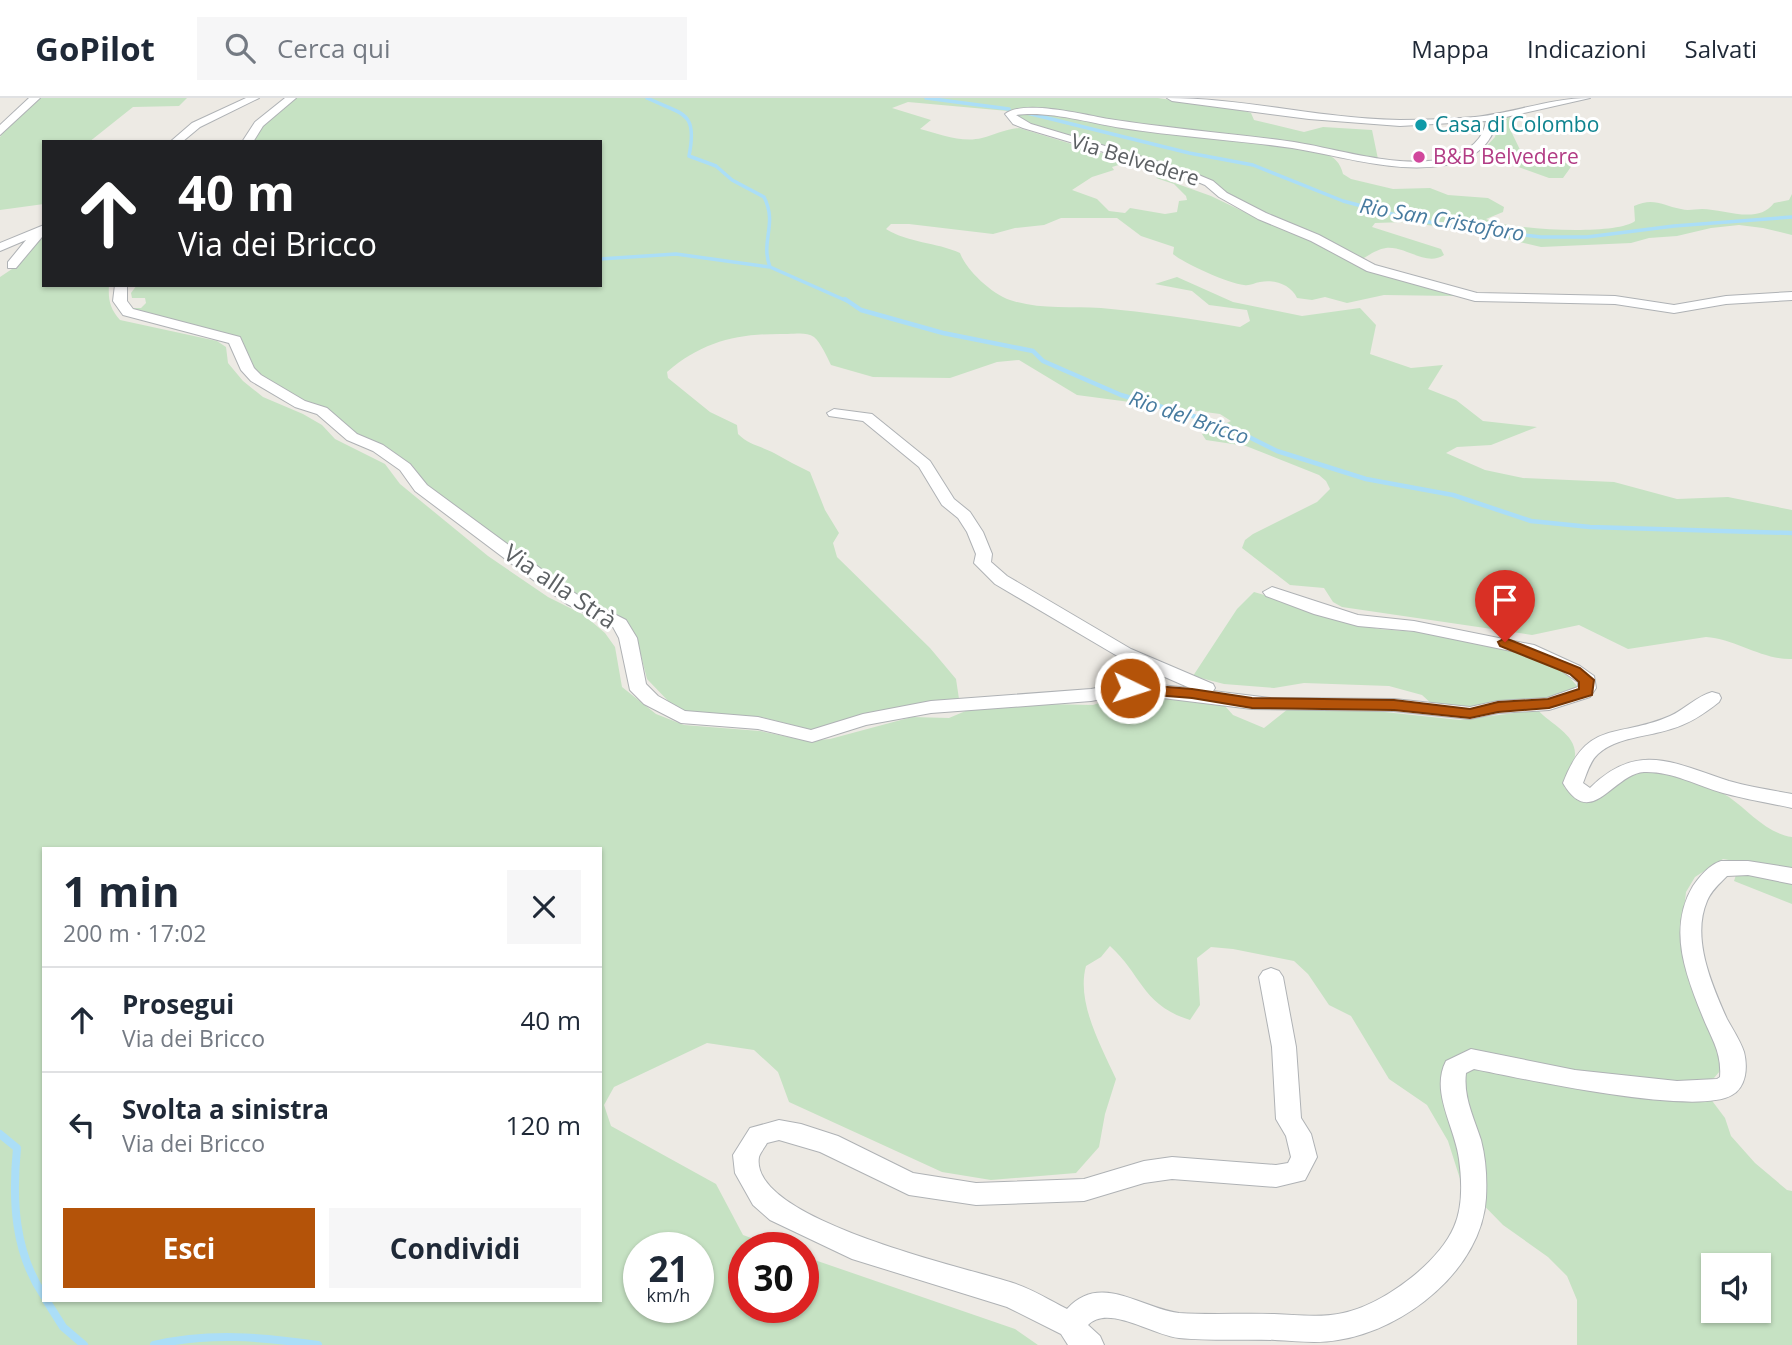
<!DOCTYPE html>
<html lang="it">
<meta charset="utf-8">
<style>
:root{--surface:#fff;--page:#f6f6f7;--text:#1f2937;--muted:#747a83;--line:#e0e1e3;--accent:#b45309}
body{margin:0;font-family:"Open Sans",sans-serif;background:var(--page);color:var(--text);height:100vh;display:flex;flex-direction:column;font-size:26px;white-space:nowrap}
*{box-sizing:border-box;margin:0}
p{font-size:23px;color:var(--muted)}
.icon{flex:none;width:38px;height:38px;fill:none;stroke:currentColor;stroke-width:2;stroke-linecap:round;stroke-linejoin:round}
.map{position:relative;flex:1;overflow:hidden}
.drawer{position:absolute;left:42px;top:749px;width:560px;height:455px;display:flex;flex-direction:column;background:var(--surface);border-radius:0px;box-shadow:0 2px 5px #0004}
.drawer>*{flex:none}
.top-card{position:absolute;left:42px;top:42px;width:560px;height:147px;border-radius:0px;box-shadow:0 2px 5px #0004;background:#202124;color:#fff;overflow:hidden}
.tools{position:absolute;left:1701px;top:1155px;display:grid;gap:14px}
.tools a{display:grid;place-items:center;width:70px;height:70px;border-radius:0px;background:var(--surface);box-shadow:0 2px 5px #0004;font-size:35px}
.speed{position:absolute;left:623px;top:1134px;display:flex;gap:14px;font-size:35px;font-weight:700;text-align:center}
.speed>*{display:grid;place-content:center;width:91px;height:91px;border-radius:50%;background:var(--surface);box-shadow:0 2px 5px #0004;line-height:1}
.speed small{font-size:18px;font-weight:400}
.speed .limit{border:10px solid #d22;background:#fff;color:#111}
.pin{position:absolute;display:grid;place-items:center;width:60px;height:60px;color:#fff;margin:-72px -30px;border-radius:50% 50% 50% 0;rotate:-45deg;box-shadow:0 0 7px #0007}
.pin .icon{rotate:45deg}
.me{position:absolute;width:77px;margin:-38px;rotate:94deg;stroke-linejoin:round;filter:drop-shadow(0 0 5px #0008)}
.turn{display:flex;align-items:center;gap:24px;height:147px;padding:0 21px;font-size:32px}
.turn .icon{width:91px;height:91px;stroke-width:2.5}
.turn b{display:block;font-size:49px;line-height:60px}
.round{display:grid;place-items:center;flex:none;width:74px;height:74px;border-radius:0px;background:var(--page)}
.summary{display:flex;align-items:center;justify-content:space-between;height:119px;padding:0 21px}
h1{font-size:42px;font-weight:700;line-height:52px}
.action{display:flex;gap:14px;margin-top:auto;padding:14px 21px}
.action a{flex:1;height:80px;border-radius:0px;background:var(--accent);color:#fff;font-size:28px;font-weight:700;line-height:80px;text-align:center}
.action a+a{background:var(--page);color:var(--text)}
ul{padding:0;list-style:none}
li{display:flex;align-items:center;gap:21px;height:105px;padding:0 21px;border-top:2px solid var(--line)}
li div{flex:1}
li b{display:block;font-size:26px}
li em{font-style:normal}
header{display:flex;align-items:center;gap:42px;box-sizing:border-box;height:98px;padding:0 35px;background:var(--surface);border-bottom:2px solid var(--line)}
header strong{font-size:33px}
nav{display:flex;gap:38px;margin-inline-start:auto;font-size:24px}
.search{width:490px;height:63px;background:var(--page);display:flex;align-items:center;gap:18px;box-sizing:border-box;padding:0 24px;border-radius:0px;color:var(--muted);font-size:26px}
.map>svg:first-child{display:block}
.green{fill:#c6e2c3;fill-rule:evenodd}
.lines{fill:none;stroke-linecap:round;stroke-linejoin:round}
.stream-far2{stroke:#abdef7;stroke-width:3.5}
.stream-far1{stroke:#abdef7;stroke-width:4.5}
.stream{stroke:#abdef7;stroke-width:8}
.minor-casing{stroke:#afb2b5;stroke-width:2}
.minor{fill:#fff;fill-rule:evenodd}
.route{fill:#b45309;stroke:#753606;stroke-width:2}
.culture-dot{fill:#0f9aa8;stroke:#fff;stroke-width:2.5}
.hotel-dot{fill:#d1479c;stroke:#fff;stroke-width:2.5}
.labels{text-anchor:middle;stroke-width:6;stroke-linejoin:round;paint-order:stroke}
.far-culture-label{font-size:21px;fill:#0d838f;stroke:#fff;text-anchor:start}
.far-hotel-label{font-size:21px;fill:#b23c85;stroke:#fff;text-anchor:start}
.far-street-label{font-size:21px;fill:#5c6063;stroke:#fff}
.far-water-label{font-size:21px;font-style:italic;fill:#477b9f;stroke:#fff}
.street-label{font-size:24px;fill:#5c6063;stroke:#fff}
</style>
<header>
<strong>GoPilot</strong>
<div class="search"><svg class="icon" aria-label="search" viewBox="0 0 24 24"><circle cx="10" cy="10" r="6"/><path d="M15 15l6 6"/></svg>Cerca qui</div>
<nav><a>Mappa</a><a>Indicazioni</a><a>Salvati</a></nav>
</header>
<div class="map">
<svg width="1792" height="1247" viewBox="0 0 1792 1247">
<rect width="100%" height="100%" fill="#edeae4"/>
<!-- green -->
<path class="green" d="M 39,0 L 187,0 L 179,8 L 133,9 L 89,44 L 44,44 L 44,106 L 0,112 L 0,39 L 15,19 Z
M 295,0 L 1158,0 L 1240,12 L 1251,15 L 1254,22 L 1304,34 L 1323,29 L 1372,32 L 1378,61 L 1178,30 L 1162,30 L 1030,11 L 1008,13 L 908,4 L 892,10 L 931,22 L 920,31 C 939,36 962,45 982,40 C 995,37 1005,31 1019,30 L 1121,61 L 1122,66 L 1112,69 L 1114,72 L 1092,79 L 1072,92 L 1097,101 L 1109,113 L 1125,115 L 1130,110 L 1165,116 L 1177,114 L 1179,103 L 1187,102 L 1186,98 L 1174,86 L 1156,80 L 1158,79 L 1211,98 L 1263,123 L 1314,142 L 1363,170 L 1458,195 L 1454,198 L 1384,197 L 1347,205 L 1325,199 L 1312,202 L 1297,200 C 1291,187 1275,181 1260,184 C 1254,185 1250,188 1244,187 C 1230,186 1183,165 1173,156 L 1174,149 L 1141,138 L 1117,120 L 1061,120 L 1044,127 L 1015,130 L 993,136 L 909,126 L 891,126 L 886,131 C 908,145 936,144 960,155 C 966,172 992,196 1010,202 C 1039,212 1070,208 1101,210 C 1147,214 1193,221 1240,229 L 1250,223 L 1247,212 L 1209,207 L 1192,193 L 1155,186 L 1177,179 L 1233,204 L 1302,218 L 1360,210 L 1376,227 L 1370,256 L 1411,270 L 1443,267 L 1428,291 L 1456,302 L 1483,323 L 1537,329 L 1491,347 L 1457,349 L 1446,355 L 1485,372 L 1523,380 L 1614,384 L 1677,401 L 1728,399 L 1792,412 L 1792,561 C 1762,562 1736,541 1706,539 L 1628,551 L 1579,527 L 1532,537 L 1342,509 L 1333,504 L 1324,490 L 1290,487 L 1242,450 L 1245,442 L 1253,436 L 1317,404 L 1330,391 L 1326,383 L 1319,377 L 1246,348 L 1206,342 L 1202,336 L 1231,323 L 1220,316 L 1077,297 L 1019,262 L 997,264 L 950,280 L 873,279 L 831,267 C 827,259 821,245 814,239 C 807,234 796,236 788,236 C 741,235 704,242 667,274 L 668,280 L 710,314 L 737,327 L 738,336 C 749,347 761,348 774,355 C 786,362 798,368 810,374 L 825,412 L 839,435 L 833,445 L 837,459 L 930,550 L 956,581 L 959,601 L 897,609 L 812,632 L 761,619 L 685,614 L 673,608 L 647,581 L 636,538 L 627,523 L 580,498 L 553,480 L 428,388 L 412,367 L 384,347 L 358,337 L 328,311 L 306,304 L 263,278 L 255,271 L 241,240 L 129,210 L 141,210 L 146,205 L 145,200 L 132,200 L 131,195 L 137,187 L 600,187 L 600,44 L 254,44 L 253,40 L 262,28 Z
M 1027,13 L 1296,49 C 1316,53 1338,53 1343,76 L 1351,81 L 1393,91 L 1430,90 L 1448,97 L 1488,100 L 1504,109 L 1503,114 L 1486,121 C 1508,132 1616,138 1635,123 L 1634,108 C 1653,99 1662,107 1681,111 C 1688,113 1695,111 1702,111 C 1724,111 1758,127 1774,105 L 1789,102 L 1792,96 L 1792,137 L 1763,130 L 1739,127 L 1711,130 L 1677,138 L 1649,140 L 1631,145 L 1541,149 L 1472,133 L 1405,124 L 1375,125 L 1372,129 L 1441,151 L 1444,157 C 1426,169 1406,148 1386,150 C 1377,151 1368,158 1360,162 C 1313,140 1257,122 1216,87 L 1035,29 L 1019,21 L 1019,17 Z
M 1510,18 L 1509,29 L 1524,60 L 1573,66 L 1563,80 L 1549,80 L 1485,57 L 1483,52 L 1495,39 L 1499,22 Z
M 44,136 L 44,187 L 109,187 C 108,202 110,211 120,222 L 217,243 L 226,249 L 228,265 L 243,283 L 263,299 L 303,316 L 322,327 L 335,341 L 385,366 L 400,386 L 488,458 L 548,499 L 584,517 L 605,535 L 615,549 L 622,589 L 656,616 L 684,627 L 760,633 L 807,643 L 830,641 L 912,619 L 949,620 L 968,612 L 1045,606 L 1093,607 L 1111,601 L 1141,597 L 1216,604 L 1225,608 L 1233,617 L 1264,630 L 1288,611 L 1356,611 L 1460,622 L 1538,612 C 1552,628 1581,638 1574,663 C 1572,672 1564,679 1564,689 C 1601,727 1616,667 1658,672 C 1682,675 1709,686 1729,699 C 1749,713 1766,735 1792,739 L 1792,773 L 1723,761 L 1695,779 L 1686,794 L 1683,821 L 1725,967 L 1714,980 L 1705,982 L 1710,1000 L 1725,1020 L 1731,1038 L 1755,1065 L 1787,1092 L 1792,1093 L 1792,1247 L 1577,1247 L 1577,1202 L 1567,1178 L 1548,1159 L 1503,1127 L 1461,1084 L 1448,1043 L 1427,1007 L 1389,981 L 1351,918 L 1329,907 L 1308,876 L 1294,863 L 1233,851 L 1211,849 L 1197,860 L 1200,907 L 1190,922 C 1142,907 1142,877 1110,848 L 1101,859 L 1086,868 C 1076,904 1101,948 1116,981 L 1105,1016 L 1099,1049 L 1076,1075 L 991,1082 L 942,1074 L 789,1004 L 778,974 L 754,952 L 707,945 L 614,989 L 604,1007 L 611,1028 L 716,1086 L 743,1137 L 779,1150 L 744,1150 L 744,1209 L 803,1209 L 803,1158 L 1015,1231 L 1038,1247 L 0,1247 L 0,179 L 15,169 ZM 44,751 L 600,751 L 600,1202 L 44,1202 ZM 639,1150 L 698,1150 L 698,1209 L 639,1209 ZM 1713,1167 L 1759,1167 L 1759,1213 L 1713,1213 Z
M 1254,494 L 1378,531 L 1418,534 L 1522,555 L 1565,574 L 1577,588 L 1575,592 L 1543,602 L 1470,611 L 1433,607 L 1422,597 L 1389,588 L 1304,585 L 1274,590 L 1224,586 L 1193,578 L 1237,511 Z
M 1757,776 L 1792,783 L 1792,806 L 1734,783 L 1736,777 Z"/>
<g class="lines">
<!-- stream-far2 -->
<path class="stream-far2" d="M 647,0 C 683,17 698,13 689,58 L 716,68 L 732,82 L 764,99 C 778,126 760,143 770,169
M 926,0 L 1009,11
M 1023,14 L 1189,55 L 1253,67 L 1343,103 L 1411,121 L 1452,128 L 1541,139 L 1587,139 L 1674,128 L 1792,119
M 600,161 L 676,156 L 770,169 L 847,203"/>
<!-- stream-far1 -->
<path class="stream-far1" d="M 845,201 L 861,212 L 943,235 L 1033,253 L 1043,263 L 1121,297 L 1227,328 L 1277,353 L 1366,381 L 1453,397 L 1531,423 L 1590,429 L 1792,435"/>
<!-- stream -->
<path class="stream" d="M 0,1036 L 17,1050 C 12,1101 14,1154 44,1198
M 46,1202 L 63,1229 L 84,1247
M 154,1247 C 209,1234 263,1239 318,1247"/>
<defs>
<path id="minor" d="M 29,0 L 40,0 L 0,37 L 0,27 Z
M 246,0 L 259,0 L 200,29 L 182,44 L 170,44 L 192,25 Z
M 285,0 L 296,0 L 263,28 L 253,44 L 242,44 L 255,24 Z
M 1167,0 C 1245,0 1322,21 1400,22 C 1425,22 1451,21 1475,19 C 1513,15 1551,0 1590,0 L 1497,21 C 1493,47 1471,63 1446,67 C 1395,76 1342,58 1292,50 C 1236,42 1179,39 1122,30 C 1091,25 1047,12 1016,17 L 1031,26 L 1189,73 L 1213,83 L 1227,95 L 1266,115 L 1319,137 L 1375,167 L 1477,195 L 1615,198 L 1674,207 L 1726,198 L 1792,194 L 1792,202 L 1726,206 L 1674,215 L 1615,206 L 1475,203 L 1367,173 L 1311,143 L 1258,121 L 1219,99 L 1205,87 L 1181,77 L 1023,30 L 1013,26 L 1005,16 C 1024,1 1085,17 1109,21 C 1170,31 1232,35 1294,44 C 1339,51 1401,72 1446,60 C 1465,55 1483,44 1486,23 L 1400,28 L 1309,21 L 1172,3 Z
M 44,127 L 42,139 L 16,170 L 8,170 L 8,164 L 26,142 L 0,153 L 0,145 Z
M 115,187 L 127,187 L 127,203 L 133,211 L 240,239 L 254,270 L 261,277 L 305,303 L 327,310 L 357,336 L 383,347 L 410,366 L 427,387 L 552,479 L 579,498 L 626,522 L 637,540 L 646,586 L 658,598 L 685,613 L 758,619 L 811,632 L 863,616 L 931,603 L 1091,591 L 1130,584 L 1190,590 L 1119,559 L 995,486 L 974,465 L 976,456 L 967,434 L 958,420 L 942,407 L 919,369 L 863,323 L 829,318 L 827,315 L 834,311 L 872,316 L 930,363 L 954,401 L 970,414 L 983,434 L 992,456 L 991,464 L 1007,478 L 1131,551 L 1213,586 L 1215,590 L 1213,593 L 1270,600 L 1394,601 L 1470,609 L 1498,603 L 1547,600 L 1578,589 L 1578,584 L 1553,567 L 1521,555 L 1414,533 L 1358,528 L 1314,516 L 1266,498 L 1263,494 L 1272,489 L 1358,517 L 1414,523 L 1534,547 L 1580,568 L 1594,578 L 1596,590 L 1590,599 L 1549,612 L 1498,615 L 1470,621 L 1394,613 L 1252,611 L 1130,596 L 1091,603 L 931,615 L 866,627 L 812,644 L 758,631 L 681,625 L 644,606 L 630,592 L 619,540 L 613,529 L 567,506 L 540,487 L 415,393 L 400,372 L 373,353 L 347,342 L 317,316 L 295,309 L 251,283 L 241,272 L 229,245 L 123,217 L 113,203 Z
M 1712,594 L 1719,596 L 1721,600 L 1719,604 C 1704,616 1689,626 1671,631 C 1647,639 1617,639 1598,656 C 1590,663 1587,675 1583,685 L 1590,690 C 1637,643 1674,665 1729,683 C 1749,689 1771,692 1792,696 L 1792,710 C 1769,705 1745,701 1723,695 C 1696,687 1671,673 1644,674 C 1613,676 1591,733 1563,685 C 1588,620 1618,641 1670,618 C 1684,612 1697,598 1712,594 Z
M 1721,763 L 1748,763 L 1792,770 L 1792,786 L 1748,777 L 1727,778 C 1719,786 1711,793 1707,803 C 1691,840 1712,887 1727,921 C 1733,932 1740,942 1744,954 C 1748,970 1746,989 1732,997 C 1696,1019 1519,980 1474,971 L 1466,975 C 1463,999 1474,1020 1481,1042 C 1486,1061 1487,1081 1486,1100 C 1482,1171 1405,1232 1338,1242 C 1317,1246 1296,1243 1275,1242 C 1243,1241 1211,1243 1179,1240 C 1152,1237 1108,1206 1088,1227 L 1100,1238 L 1104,1247 L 1068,1247 L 1061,1236 L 1007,1209 L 852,1161 L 770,1122 L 753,1107 L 735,1075 L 733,1057 L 750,1030 L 779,1022 L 801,1026 L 838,1038 L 913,1075 L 976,1085 L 1084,1081 L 1144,1063 L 1172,1059 L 1276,1067 L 1288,1065 L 1291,1059 L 1286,1038 L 1276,1021 L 1272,949 L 1259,879 L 1263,873 L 1271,870 L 1279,873 L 1283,879 L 1296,949 L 1301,1020 L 1311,1036 L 1317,1059 L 1305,1082 L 1276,1089 L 1172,1081 L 1144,1085 L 1084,1103 L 976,1107 L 909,1097 L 820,1054 L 779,1042 L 767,1045 C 765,1049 760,1055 759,1059 C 748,1122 968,1170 1013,1185 C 1032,1191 1049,1202 1067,1211 C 1100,1174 1140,1210 1179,1215 C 1211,1217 1242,1215 1274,1216 C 1297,1217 1321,1220 1343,1215 C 1382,1207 1438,1166 1454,1129 C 1463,1109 1462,1082 1459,1061 C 1455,1029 1430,994 1446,963 L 1471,951 L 1575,972 L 1677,983 L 1717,981 L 1720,979 C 1722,954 1711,940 1702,917 C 1685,875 1668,830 1693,788 C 1700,778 1709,767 1721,763 Z"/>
</defs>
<!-- minor casing -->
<use href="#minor" class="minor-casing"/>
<!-- minor -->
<use href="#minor" class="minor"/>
</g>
<!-- route -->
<path class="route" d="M 1505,540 L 1580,570 L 1594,582 L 1592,597 L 1549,610 L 1498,614 L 1470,620 L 1394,612 L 1252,610 L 1192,600 L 1130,595 L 1123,590 L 1130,586 L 1192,591 L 1252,600 L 1394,602 L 1470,611 L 1498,604 L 1548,601 L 1579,591 L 1579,584 L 1570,576 L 1500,548 L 1498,544 Z"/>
<!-- markers -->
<circle class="culture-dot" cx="1421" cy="27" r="7"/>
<circle class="hotel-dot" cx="1419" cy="59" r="7"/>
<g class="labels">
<!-- far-culture labels -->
<g class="far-culture-label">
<text x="1435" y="34">Casa di Colombo</text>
</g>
<!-- far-hotel labels -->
<g class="far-hotel-label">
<text x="1433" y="66">B&amp;B Belvedere</text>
</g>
<!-- far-street labels -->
<g class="far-street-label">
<text transform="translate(1135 62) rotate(17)" y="7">Via Belvedere</text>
</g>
<!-- far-water labels -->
<g class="far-water-label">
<text transform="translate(1442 122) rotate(10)" y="7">Rio San Cristoforo</text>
<text transform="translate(1189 320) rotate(19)" y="7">Rio del Bricco</text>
</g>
<!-- street labels -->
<g class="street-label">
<text transform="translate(560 489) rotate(34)" y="8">Via alla Strà</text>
</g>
</g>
</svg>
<div class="tools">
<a><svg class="icon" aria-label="sound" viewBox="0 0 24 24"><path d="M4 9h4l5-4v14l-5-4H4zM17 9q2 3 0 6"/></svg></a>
</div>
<div class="speed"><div>21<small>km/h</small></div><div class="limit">30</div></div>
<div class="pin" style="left:1505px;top:544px;background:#d93025"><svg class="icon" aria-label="arrive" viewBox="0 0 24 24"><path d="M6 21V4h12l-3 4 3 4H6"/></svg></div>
<svg class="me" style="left:1130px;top:590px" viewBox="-20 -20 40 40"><circle r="17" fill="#b45309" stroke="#fff" stroke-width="3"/><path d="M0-11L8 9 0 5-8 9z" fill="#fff"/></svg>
<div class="top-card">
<div class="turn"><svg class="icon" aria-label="ahead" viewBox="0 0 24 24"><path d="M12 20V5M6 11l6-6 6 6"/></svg><div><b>40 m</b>Via dei Bricco</div></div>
</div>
<section class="drawer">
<div class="summary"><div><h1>1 min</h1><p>200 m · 17:02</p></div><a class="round"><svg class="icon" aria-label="close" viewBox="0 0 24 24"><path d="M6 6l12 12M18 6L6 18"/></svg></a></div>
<ul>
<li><svg class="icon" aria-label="ahead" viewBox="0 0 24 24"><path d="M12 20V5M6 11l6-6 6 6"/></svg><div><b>Prosegui</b><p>Via dei Bricco</p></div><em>40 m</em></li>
<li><svg class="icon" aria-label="left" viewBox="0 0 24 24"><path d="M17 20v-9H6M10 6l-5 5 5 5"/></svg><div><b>Svolta a sinistra</b><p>Via dei Bricco</p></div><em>120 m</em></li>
</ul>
<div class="action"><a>Esci</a><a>Condividi</a></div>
</section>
</div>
